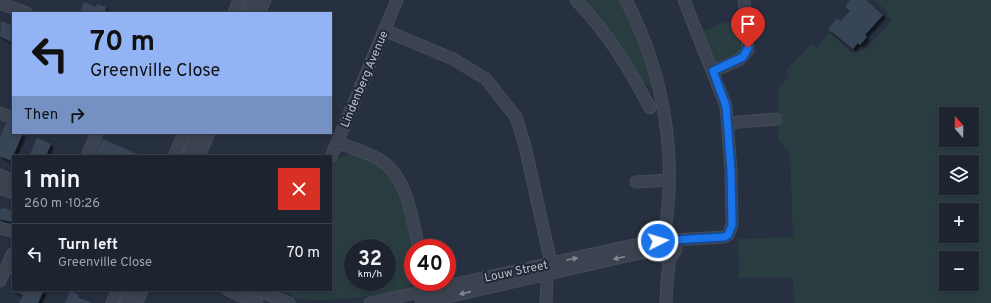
<!DOCTYPE html>
<meta charset="utf-8">
<style>
:root{--surface:#1d2430;--page:#252c38;--text:#f1f3f6;--muted:#a0a4ab;--line:#3b414c}
body{margin:0;font-family:Overpass,sans-serif;background:var(--page);color:var(--text);height:100vh;display:flex;flex-direction:column;font-size:15px;white-space:nowrap}
*{box-sizing:border-box;margin:0}
p{font-size:13px;color:var(--muted)}
.icon{flex:none;width:22px;height:22px;fill:none;stroke:currentColor;stroke-width:2;stroke-linecap:round;stroke-linejoin:round}
.map{position:relative;flex:1;overflow:hidden}
.details{position:absolute;left:12px;top:155px;width:320px;height:136px;display:flex;flex-direction:column;background:var(--surface);border-radius:0px;box-shadow:0 2px 6px #0003,0 0 0 1px var(--line)}
.details>*{flex:none}
.hud{position:absolute;left:12px;top:12px;width:320px;height:122px;border-radius:0px;box-shadow:0 2px 6px #0003,0 0 0 1px var(--line);background:#93b4f4;color:#111;overflow:hidden}
.needle{width:26px;rotate:340deg}
.fabs{position:absolute;left:939px;top:107px;display:grid;gap:8px}
.fabs a{display:grid;place-items:center;width:40px;height:40px;border-radius:0px;background:var(--surface);box-shadow:0 2px 6px #0003,0 0 0 1px var(--line);font-size:20px}
.speed{position:absolute;left:344px;top:239px;display:flex;gap:8px;font-size:20px;font-weight:700;text-align:center}
.speed>*{display:grid;place-content:center;width:52px;height:52px;border-radius:50%;background:var(--surface);box-shadow:0 2px 6px #0003,0 0 0 1px var(--line);line-height:1}
.speed small{font-size:10px;font-weight:400}
.speed .limit{border:6px solid #d22;background:#fff;color:#111}
.pin{position:absolute;display:grid;place-items:center;width:34px;height:34px;color:#fff;margin:-41px -17px;border-radius:50% 50% 50% 0;rotate:-45deg;box-shadow:0 0 4px #0007}
.pin .icon{rotate:45deg}
.me{position:absolute;width:44px;margin:-22px;rotate:85deg;stroke-linejoin:round;filter:drop-shadow(0 0 3px #0008)}
.turn{display:flex;align-items:center;gap:14px;height:84px;padding:0 12px;font-size:18px}
.turn .icon{width:52px;height:52px;stroke-width:2.5}
.turn b{display:block;font-size:28px;line-height:34px}
.then{display:flex;align-items:center;height:38px;padding:0 12px;background:#0003;gap:8px;font-size:15px}
.round{display:grid;place-items:center;flex:none;width:42px;height:42px;border-radius:0px;background:var(--page)}
.headline{display:flex;align-items:center;justify-content:space-between;height:68px;padding:0 12px}
h1{font-size:24px;font-weight:600;line-height:30px}
ul{padding:0;list-style:none}
li{display:flex;align-items:center;gap:12px;height:60px;padding:0 12px;border-top:1px solid var(--line)}
li div{flex:1}
li b{display:block;font-size:15px}
li em{font-style:normal}
.map>svg:first-child{display:block}
.green{fill:#293d41;fill-rule:evenodd}
.building{fill:#394456;filter:url(#shadow)}
.lines{fill:none;stroke-linecap:round;stroke-linejoin:round}
.minor-casing{stroke:#454b59;stroke-width:13}
.minor{stroke:#3b4350;stroke-width:11}
.oneway{fill:#808793}
.route-casing{stroke:#114b97;stroke-width:10}
.route{stroke:#1a73e8;stroke-width:7}
.labels{text-anchor:middle;stroke-width:4;stroke-linejoin:round;paint-order:stroke}
.street-label{font-size:12px;fill:#b8beca;stroke:#202735}
</style>
<div class="map">
<svg width="991" height="303" viewBox="0 0 991 303">
<defs>
<filter id="shadow"><feDropShadow dx="3" dy="3" stdDeviation="1" flood-color="#0009"/></filter>
</defs>
<rect width="100%" height="100%" fill="#273040"/>
<!-- green -->
<path class="green" d="M 581,0 L 621,0 L 650,65 L 660,107 L 654,109 L 652,104 L 656,100 L 653,87 L 642,83 Z
M 875,0 L 991,0 L 991,303 L 794,303 L 793,278 L 739,278 L 738,239 L 793,237 L 790,152 L 778,140 L 778,89 L 788,77 L 787,69 L 812,44 L 817,47 L 829,32 L 852,53 L 866,49 L 892,20 L 887,16 L 888,13 ZM 946,114 L 972,114 L 972,140 L 946,140 ZM 946,162 L 972,162 L 972,188 L 946,188 ZM 946,210 L 972,210 L 972,236 L 946,236 ZM 946,258 L 972,258 L 972,284 L 946,284 Z
M 743,21 L 743,53 L 718,64 L 715,63 L 700,32 L 723,23 Z
M 351,153 L 383,166 L 403,195 L 414,248 L 413,280 L 408,288 C 370,297 332,303 293,298 L 288,290 L 331,290 L 331,168 L 335,160 ZM 353,248 L 387,248 L 387,282 L 353,282 Z"/>
<!-- building -->
<path class="building" d="M 850,0 L 866,0 L 883,15 L 865,35 L 867,37 L 860,45 L 858,43 L 853,49 L 828,29 L 837,18 L 841,21 L 850,11 L 845,6 Z
M 84,2 L 96,7 L 97,4 L 106,7 L 105,11 L 110,13 L 79,13 Z
M 1,21 L 13,26 L 13,43 L 0,36 Z
M 6,123 L 13,125 L 13,133 L 23,133 L 11,161 L 0,156 L 0,137 Z
M 37,138 L 51,144 L 46,156 L 29,156 Z
M 102,139 L 142,156 L 95,156 Z
M 4,207 L 13,212 L 12,222 L 0,219 L 0,209 L 3,209 Z
M 12,290 L 44,290 L 38,303 L 19,303 L 23,295 Z
M 70,291 L 79,295 L 78,297 L 92,303 L 65,303 Z"/>
<g class="lines">
<defs>
<path id="minor" d="M 576,0 C 607,32 629,68 650,108
M 626,0 C 664,73 678,156 664,237
M 0,3 L 27,13
M 234,13 L 239,0
M 248,13 L 253,0
M 259,13 L 265,0
M 384,30 L 453,59 L 486,79 L 516,117 L 525,146 L 551,263 L 547,275 L 546,303
M 713,71 L 739,60 L 748,50 L 744,0
M 0,113 L 13,118
M 727,123 L 776,119
M 337,142 C 351,148 368,152 380,160 C 408,177 412,219 419,248
M 87,156 L 97,133
M 174,156 L 184,133
M 188,156 L 197,133
M 199,156 L 209,133
M 331,157 L 397,0
M 0,175 L 13,181
M 636,182 L 669,180
M 0,188 L 13,193
M 0,228 L 13,231
M656 247a10 10 0 1 1 20 0a10 10 0 1 1-20 0Z
M 673,240 L 724,237 L 728,235 L 732,225 L 731,171 L 726,106 L 684,0
M 0,281 L 13,253
M 228,290 L 257,303
M 257,290 L 289,303
M 112,303 L 118,290
M 126,303 L 131,290
M 137,303 L 142,290
M 370,303 L 661,239
M 421,303 L 640,253 L 657,252
M 666,303 L 667,282 L 670,256"/>
</defs>
<!-- minor casing -->
<use href="#minor" class="minor-casing"/>
<!-- minor -->
<use href="#minor" class="minor"/>
</g>
<!-- one-way arrows -->
<defs><path id="oneway-solid" d="M-6-.8H1V-3.2L6.5 0L1 3.2V.8H-6Z"/></defs>
<g class="oneway">
<use href="#oneway-solid" transform="translate(619 258) rotate(167)"/>
<use href="#oneway-solid" transform="translate(572 259) rotate(-12)"/>
<use href="#oneway-solid" transform="translate(465 293) rotate(167)"/>
</g>
<g class="lines">
<defs>
<path id="route" d="M 658,241 L 666,237 L 673,240 L 724,237 L 728,235 L 732,225 L 731,171 L 726,106 L 713,71 L 743,57 L 748,48"/>
</defs>
<!-- route casing -->
<use href="#route" class="route-casing"/>
<!-- route -->
<use href="#route" class="route"/>
</g>
<g class="labels">
<!-- street labels -->
<g class="street-label">
<text transform="translate(364 79) rotate(-67)" y="4">Lindenberg Avenue</text>
<text transform="translate(516 271) rotate(-12)" y="4">Louw Street</text>
</g>
</g>
</svg>
<div class="fabs">
<a><svg class="needle" viewBox="-14 -14 28 28"><path d="M0-13l5 13h-10z" fill="#e53935"/><path d="M0 13l5-13h-10z" fill="#a0a4ab"/></svg></a>
<a><svg class="icon" aria-label="layers" viewBox="0 0 24 24"><path d="M12 4l9 5-9 5-9-5zM3 14l9 5 9-5"/></svg></a>
<a>+</a>
<a>−</a>
</div>
<div class="speed"><div>32<small>km/h</small></div><div class="limit">40</div></div>
<div class="pin" style="left:748px;top:48px;background:#d93025"><svg class="icon" aria-label="arrive" viewBox="0 0 24 24"><path d="M6 21V4h12l-3 4 3 4H6"/></svg></div>
<svg class="me" style="left:658px;top:241px" viewBox="-20 -20 40 40"><circle r="17" fill="#1a73e8" stroke="#fff" stroke-width="3"/><path d="M0-11L8 9 0 5-8 9z" fill="#fff"/></svg>
<div class="hud">
<div class="turn"><svg class="icon" aria-label="left" viewBox="0 0 24 24"><path d="M17 20v-9H6M10 6l-5 5 5 5"/></svg><div><b>70 m</b>Greenville Close</div></div>
<div class="then">Then<svg class="icon" aria-label="right" viewBox="0 0 24 24"><path d="M7 20v-9h11M14 6l5 5-5 5"/></svg></div>
</div>
<section class="details">
<div class="headline"><div><h1>1 min</h1><p>260 m · 10:26</p></div><a class="round" style="background:#d93025;color:#fff"><svg class="icon" aria-label="close" viewBox="0 0 24 24"><path d="M6 6l12 12M18 6L6 18"/></svg></a></div>
<ul>
<li><svg class="icon" aria-label="left" viewBox="0 0 24 24"><path d="M17 20v-9H6M10 6l-5 5 5 5"/></svg><div><b>Turn left</b><p>Greenville Close</p></div><em>70 m</em></li>
</ul>
</section>
</div>
